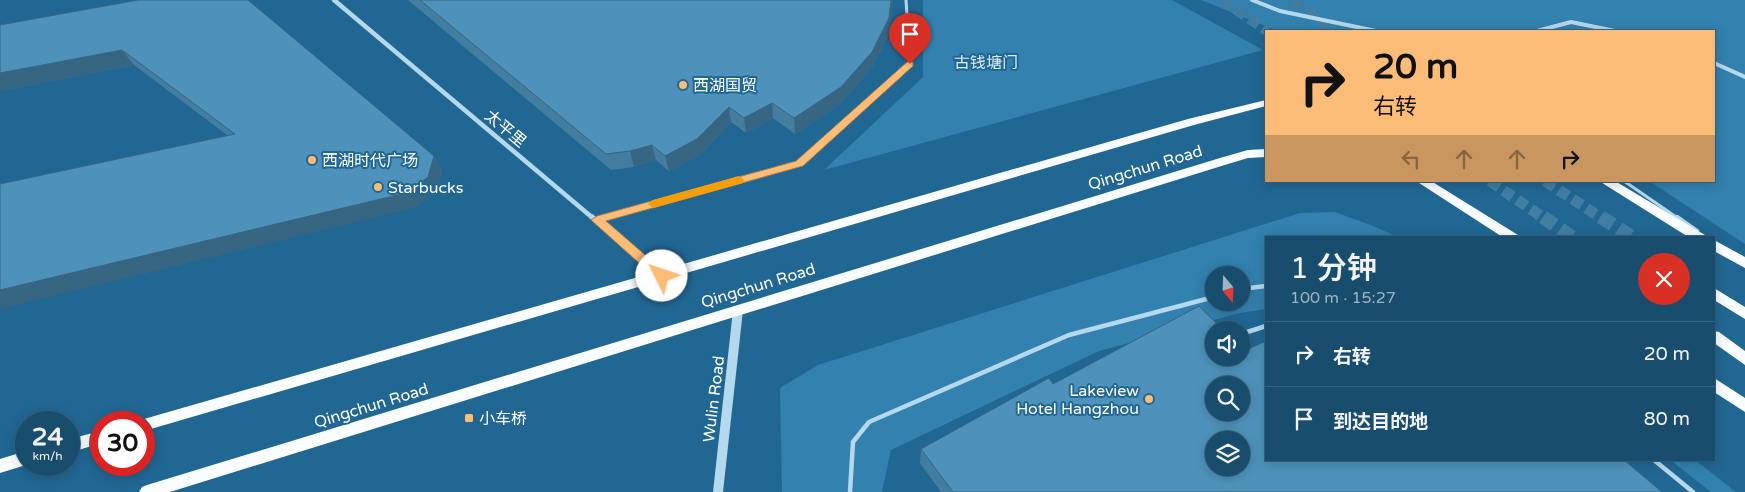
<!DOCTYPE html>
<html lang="zh">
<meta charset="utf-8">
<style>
:root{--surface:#194d6e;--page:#225473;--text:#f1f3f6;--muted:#9fb4c2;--line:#376481}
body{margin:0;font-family:"Varela Round","Noto Sans SC",sans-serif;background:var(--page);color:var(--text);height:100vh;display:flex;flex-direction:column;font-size:19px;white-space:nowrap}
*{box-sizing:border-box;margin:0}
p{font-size:16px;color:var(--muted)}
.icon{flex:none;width:28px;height:28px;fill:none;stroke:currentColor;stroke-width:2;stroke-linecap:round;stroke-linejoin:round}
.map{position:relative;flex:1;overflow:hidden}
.drawer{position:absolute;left:1265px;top:236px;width:450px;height:225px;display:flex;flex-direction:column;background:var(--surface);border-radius:0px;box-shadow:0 2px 12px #0003,0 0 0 1px var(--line)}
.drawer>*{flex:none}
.guide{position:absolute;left:1265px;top:30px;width:450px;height:152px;border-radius:0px;box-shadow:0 2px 12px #0003,0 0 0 1px var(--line);background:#fabc76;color:#111;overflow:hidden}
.needle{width:32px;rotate:161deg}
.buttons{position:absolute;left:1205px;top:266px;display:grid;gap:10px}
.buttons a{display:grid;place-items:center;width:45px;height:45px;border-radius:50%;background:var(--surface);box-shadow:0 2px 12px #0003,0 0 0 1px var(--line);font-size:25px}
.speed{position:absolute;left:15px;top:411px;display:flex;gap:10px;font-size:25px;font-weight:700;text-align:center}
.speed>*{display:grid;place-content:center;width:65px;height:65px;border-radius:50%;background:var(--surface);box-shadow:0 2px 12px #0003,0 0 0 1px var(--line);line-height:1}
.speed small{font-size:12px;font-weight:400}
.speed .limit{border:8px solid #d22;background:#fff;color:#111}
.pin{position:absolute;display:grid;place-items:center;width:42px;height:42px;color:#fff;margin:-51px -21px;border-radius:50% 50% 50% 0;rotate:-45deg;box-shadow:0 0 5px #0007}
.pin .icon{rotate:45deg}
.me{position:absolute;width:55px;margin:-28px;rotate:311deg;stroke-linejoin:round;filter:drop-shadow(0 0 4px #0008)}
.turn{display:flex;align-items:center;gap:18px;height:105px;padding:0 25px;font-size:22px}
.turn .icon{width:65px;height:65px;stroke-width:2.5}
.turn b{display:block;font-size:35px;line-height:42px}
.lanes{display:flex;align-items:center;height:48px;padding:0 25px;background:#0003;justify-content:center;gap:25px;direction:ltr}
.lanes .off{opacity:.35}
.round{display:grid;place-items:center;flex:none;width:52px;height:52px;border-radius:26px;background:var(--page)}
.overview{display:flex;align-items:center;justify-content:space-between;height:85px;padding:0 25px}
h1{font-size:30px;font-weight:600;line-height:38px}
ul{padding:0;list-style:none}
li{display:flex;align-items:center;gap:15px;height:65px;padding:0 25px;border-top:1px solid var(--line)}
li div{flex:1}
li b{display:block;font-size:19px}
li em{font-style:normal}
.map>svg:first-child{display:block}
.green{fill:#3281ae;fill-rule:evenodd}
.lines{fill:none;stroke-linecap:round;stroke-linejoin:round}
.primary-tunnel-far1{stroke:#427ea3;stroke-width:11;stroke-dasharray:11 5.5;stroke-linecap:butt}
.primary-tunnel{stroke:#427ea3;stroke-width:14;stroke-dasharray:14 7;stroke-linecap:butt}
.service-far1{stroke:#b4d8ed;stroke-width:3}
.service{stroke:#b4d8ed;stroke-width:4.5}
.pedestrian{stroke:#b4d8ed;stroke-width:4}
.minor-far1{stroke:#b4d8ed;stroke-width:4.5}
.minor{stroke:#b4d8ed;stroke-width:5.5}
.tertiary{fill:#b4d8ed;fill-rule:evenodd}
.primary{fill:#fafdff;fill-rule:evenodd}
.wall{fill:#437ea1}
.shaded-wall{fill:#376683}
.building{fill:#4e92bb;stroke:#376683;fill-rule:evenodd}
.route{fill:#fabc76;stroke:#a27a4d}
.slow{fill:#f59e0b}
.poi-dot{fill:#fabc76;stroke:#216793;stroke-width:2}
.labels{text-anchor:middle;stroke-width:4;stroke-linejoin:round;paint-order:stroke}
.park-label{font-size:16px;fill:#daeefa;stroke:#216793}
.poi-label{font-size:16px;fill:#fff;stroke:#216793;text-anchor:start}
.street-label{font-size:16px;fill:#fff;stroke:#216793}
</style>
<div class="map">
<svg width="1745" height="492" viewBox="0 0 1745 492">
<rect width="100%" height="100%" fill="#216793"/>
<!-- green -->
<path class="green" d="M 923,0 L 1172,0 L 1263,50 L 824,170 L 923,77 Z
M 1201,0 L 1745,0 L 1745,244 L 1649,181 L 1714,181 L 1714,31 L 1278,31 Z
M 1335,212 L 1373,226 L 1398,237 L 1266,238 L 1266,309 L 1240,313 L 1099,351 L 891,450 L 882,492 L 782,492 L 780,388 L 818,365 L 1300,213 ZM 1214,275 L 1241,275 L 1241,302 L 1214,302 Z
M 1670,460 L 1695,460 L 1736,492 L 1711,492 Z"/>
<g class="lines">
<!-- primary-tunnel-far1 -->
<path class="primary-tunnel-far1" d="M 1222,0 L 1268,31
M 1292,0 L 1334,31
M 1490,181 L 1545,219
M 1545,181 L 1603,219"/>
<!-- primary-tunnel -->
<path class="primary-tunnel" d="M 1543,217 L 1573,238
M 1601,217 L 1633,238"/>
<!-- service-far1 -->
<path class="service-far1" d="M 1624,181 L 1679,219
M 602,219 L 800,164 L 910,64 L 906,0"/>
<!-- service -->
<path class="service" d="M 1677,217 L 1697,231
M 597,220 L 606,217
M 1241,289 L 1266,286
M 1241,334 L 1266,326
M 1654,460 L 1693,492
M 850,492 L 853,442 L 869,422 L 1069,335 L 1214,297"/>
<!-- pedestrian -->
<path class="pedestrian" d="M 1252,0 L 1280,11 L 1376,31
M 1537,31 L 1571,22 L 1615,31
M 1714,63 L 1745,77"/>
<!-- minor-far1 -->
<path class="minor-far1" d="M 334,0 L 594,219"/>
<!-- minor -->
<path class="minor" d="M 592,217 L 662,276"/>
<!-- tertiary -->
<path class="tertiary" d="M 738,306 L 741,307 L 743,310 L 723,492 L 713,492 L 733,310 L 735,307 Z"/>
<!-- primary -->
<path class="primary" d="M 1266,100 L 1266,106 L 1194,125 L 144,431 L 144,422 L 138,422 L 144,419 L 1188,119 Z
M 1266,149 L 1266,157 L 1248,158 L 1228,164 L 170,492 L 139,492 L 142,487 L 147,485 L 1220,158 L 1248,150 Z
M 1416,181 L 1431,181 L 1518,235 L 1520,238 L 1504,238 Z
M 1599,181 L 1615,181 L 1705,235 L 1707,238 L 1690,238 Z
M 1714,240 L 1745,257 L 1745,268 L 1714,251 Z
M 1714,288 L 1745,307 L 1745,319 L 1714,300 Z
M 1714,331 L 1719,332 L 1745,351 L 1745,365 L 1714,343 Z
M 1714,378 L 1745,398 L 1745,412 L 1714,392 Z
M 101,431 L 101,443 L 69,453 L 69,439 Z
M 26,451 L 26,465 L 0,473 L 0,459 Z"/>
</g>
<!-- wall -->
<path class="wall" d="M 138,0 L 434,156 L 442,171 L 436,193 L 414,208 L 227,135 L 134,65 L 0,91 L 0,25 Z
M 408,0 L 893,0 L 889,34 L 872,67 L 841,103 L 795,134 L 773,118 L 746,133 L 731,122 L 700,155 L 669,171 L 656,160 L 634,167 L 611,170 Z
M 1244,351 L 1662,492 L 941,492 L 920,463 L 921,449 L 1053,384 Z"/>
<!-- shaded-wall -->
<path class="shaded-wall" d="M 891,0 L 893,0 L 889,34 L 872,67 L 841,103 L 795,134 L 794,118 Z
M 122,50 L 134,65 L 0,91 L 0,73 Z
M 772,103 L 773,118 L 746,133 L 744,118 Z
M 729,107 L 731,122 L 700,155 L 669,171 L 665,156 Z
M 652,145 L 656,160 L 634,167 L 630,151 Z
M 434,156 L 442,171 L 436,193 L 414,208 L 0,309 L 0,290 Z"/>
<!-- building -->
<path class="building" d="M 138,0 L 248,0 L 434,156 L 428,177 L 406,193 L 0,290 L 0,184 L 235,134 L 122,50 L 0,73 L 0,25 Z
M 420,0 L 891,0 L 889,18 L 872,52 L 841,87 L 794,118 L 772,103 L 744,118 L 729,107 L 697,139 L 665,156 L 652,145 L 630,151 L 606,154 Z
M 1199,306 L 1223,330 L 1214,330 L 1214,358 L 1241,358 L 1241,349 L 1244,351 L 1266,341 L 1266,460 L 1624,460 L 1662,492 L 953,492 L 921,449 L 1049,378 L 1053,384 ZM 1214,385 L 1241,385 L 1241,412 L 1214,412 ZM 1214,440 L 1241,440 L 1241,468 L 1214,468 Z"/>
<!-- route -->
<path class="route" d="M 910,61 L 913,62 L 913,66 L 803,166 L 606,221 L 666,273 L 668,276 L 666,280 L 658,280 L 591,220 L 597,216 L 796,161 L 907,62 Z"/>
<!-- slow -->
<path class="slow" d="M 739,176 L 744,180 L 743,183 L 653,208 L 648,204 L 653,200 Z"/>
<!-- markers -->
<g class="poi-dot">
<circle cx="683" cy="85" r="5"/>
<circle cx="312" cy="160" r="5"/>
<circle cx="378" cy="187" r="5"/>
<circle cx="1149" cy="399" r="5"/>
<rect x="464" y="413" width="10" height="10" rx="2.5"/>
</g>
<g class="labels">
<!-- park labels -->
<g class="park-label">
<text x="986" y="68">古钱塘门</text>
</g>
<!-- poi labels -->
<g class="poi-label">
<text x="693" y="91">西湖国贸</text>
<text x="322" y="166">西湖时代广场</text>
<text x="388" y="193">Starbucks</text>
<text x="1139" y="396" text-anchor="end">Lakeview<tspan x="1139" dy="18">Hotel Hangzhou</tspan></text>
<text x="479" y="424">小车桥</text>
</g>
<!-- street labels -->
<g class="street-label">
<text transform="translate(506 128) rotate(40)" y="6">太平里</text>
<text transform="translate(1145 167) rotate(-17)" y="6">Qingchun Road</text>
<text transform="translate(758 285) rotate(-17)" y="6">Qingchun Road</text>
<text transform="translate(713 399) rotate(-83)" y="6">Wulin Road</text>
<text transform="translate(371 405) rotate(-17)" y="6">Qingchun Road</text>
</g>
</g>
</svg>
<div class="buttons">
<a><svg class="needle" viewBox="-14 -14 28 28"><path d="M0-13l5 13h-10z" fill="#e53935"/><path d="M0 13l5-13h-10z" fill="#9fb4c2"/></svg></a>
<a><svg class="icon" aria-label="sound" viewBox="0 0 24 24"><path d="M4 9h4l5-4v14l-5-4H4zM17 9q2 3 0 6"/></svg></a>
<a><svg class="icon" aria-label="search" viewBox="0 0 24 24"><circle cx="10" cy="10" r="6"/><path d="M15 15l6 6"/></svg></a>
<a><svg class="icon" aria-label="layers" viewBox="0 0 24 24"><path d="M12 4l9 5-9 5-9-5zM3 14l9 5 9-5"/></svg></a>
</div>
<div class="speed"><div>24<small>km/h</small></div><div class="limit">30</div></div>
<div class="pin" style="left:910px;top:64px;background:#d93025"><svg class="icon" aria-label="arrive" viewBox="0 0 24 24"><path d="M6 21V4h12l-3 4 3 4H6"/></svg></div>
<svg class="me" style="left:662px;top:276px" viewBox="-20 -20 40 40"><circle r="19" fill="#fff"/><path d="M0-13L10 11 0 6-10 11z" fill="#fabc76"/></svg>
<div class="guide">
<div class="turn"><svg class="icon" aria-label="right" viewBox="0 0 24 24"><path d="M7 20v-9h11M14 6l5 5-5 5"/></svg><div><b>20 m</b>右转</div></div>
<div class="lanes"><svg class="icon off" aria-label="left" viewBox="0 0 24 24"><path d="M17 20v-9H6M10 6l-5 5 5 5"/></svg><svg class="icon off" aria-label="ahead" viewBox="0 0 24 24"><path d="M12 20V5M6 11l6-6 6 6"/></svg><svg class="icon off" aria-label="ahead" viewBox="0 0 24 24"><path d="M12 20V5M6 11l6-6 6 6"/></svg><svg class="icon" aria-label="right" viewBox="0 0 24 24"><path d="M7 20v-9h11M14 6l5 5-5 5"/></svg></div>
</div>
<section class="drawer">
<div class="overview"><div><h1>1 分钟</h1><p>100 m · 15:27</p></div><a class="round" style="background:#d93025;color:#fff"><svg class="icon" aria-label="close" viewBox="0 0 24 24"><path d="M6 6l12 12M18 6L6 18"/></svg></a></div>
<ul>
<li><svg class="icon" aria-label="right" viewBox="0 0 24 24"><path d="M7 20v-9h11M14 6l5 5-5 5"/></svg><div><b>右转</b></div><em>20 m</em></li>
<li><svg class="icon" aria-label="arrive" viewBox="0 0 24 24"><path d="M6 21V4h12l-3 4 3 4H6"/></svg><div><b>到达目的地</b></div><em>80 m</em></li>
</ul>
</section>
</div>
